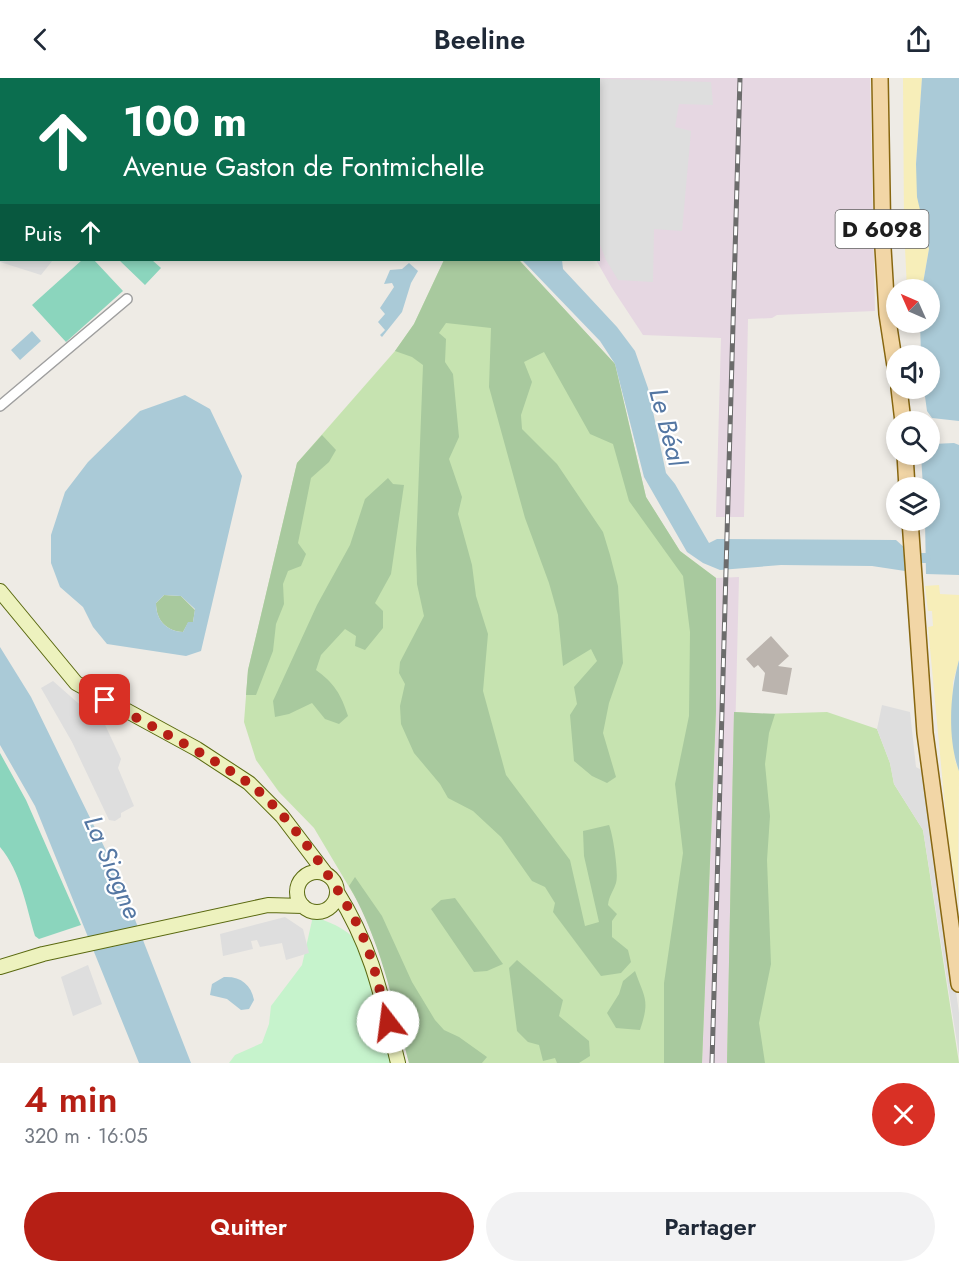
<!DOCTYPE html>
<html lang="fr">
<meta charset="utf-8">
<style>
:root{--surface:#fff;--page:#f2f2f3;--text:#1f2937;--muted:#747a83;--accent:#b61f15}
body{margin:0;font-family:Jost,sans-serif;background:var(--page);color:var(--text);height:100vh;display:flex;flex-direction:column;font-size:22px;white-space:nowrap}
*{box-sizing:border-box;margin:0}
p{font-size:20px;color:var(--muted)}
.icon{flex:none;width:33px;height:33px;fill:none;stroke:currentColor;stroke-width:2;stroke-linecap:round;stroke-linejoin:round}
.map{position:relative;height:985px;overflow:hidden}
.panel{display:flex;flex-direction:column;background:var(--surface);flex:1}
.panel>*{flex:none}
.top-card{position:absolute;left:0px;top:0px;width:600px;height:183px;box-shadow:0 3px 9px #0003;background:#0b6e4f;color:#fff;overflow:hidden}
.needle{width:39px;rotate:315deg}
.fabs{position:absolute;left:886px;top:201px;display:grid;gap:12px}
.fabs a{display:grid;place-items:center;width:54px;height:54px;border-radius:50%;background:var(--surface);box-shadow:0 3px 9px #0003;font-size:30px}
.pin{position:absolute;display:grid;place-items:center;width:51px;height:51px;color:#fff;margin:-26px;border-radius:12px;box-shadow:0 3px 9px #0006}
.me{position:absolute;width:66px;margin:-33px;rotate:345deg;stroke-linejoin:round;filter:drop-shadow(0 0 4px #0008)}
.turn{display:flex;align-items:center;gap:21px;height:126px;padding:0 24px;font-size:27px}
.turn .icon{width:78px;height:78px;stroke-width:2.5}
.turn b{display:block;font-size:42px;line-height:51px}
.then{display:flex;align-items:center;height:57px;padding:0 24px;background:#0003;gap:12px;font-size:22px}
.round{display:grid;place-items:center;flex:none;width:63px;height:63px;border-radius:32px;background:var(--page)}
.head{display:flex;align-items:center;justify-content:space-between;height:102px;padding:0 24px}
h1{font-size:36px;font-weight:600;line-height:45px;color:var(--accent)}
.primary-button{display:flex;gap:12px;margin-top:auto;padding:12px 24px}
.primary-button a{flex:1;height:69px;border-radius:36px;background:var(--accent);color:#fff;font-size:24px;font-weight:600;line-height:69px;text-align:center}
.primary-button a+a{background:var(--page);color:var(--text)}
header{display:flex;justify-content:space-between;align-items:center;height:78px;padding:0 24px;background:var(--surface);font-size:27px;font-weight:600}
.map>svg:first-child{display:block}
.industrial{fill:#e6d7e2}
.grass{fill:#c6e3b0}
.forest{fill:#a8c99e}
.sand{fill:#f7eeb9}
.park{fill:#c6f3cc}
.pitch{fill:#8bd5bd}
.parking{fill:#dedede}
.water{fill:#aacad7;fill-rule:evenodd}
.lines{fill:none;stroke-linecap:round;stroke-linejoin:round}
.canal{stroke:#aacad7;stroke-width:10}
.taxiway{stroke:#adaca8;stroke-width:26}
.runway{stroke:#adaca8;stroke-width:64}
.building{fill:#bbb4ae}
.minor-casing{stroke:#9f9f9f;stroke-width:12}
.secondary-casing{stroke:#5a6910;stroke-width:16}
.primary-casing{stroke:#886710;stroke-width:18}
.minor{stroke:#fff;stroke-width:9}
.secondary{stroke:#edf2be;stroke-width:14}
.primary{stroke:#f2d6a6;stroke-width:15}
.rail-casing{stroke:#6c6c6c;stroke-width:5}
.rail{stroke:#fff;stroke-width:3;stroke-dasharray:9;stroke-linecap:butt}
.route{stroke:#b61f15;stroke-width:10;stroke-dasharray:0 18}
.labels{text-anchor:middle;stroke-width:4.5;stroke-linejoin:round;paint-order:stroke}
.shield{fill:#fff;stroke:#626262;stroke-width:1.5}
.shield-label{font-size:22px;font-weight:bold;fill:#1e1e1e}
.water-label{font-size:26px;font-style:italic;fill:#5477a3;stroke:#fff}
</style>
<header><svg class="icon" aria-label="back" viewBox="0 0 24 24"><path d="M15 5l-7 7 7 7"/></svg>Beeline<svg class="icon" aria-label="share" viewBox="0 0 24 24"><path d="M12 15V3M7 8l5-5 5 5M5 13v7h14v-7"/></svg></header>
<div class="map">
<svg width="959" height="985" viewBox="0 0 959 985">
<rect width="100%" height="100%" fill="#eeebe5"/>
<!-- industrial -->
<path class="industrial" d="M 559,0 L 870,0 L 875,233 L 777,237 L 772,240 L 748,241 L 744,439 L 716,439 L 721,260 L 643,257 L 612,210 L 596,182 L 598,182 L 598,2 Z
M 739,499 L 727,985 L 702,985 L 716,633 L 716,500 Z"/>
<!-- grass -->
<path class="grass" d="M 0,0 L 288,0 L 290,1 L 2,2 L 1,79 Z
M 444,182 L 519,182 L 615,286 L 646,419 L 680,473 L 716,500 L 716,633 L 702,985 L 409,985 L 382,881 L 361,829 L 314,750 L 279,714 L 256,682 L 244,644 L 248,592 L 297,385 L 395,273 L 414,246 Z
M 734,634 L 762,636 L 827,634 L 877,651 L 890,685 L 894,706 L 923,752 L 959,985 L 727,985 Z"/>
<!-- forest -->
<path class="forest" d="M 444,182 L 519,182 L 615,286 L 646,419 L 680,473 L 716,500 L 716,633 L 702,985 L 664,985 L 664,905 L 683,775 L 675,706 L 689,638 L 690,554 L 683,498 L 629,423 L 613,366 L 590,356 L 544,274 L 524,284 L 532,304 L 521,337 L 522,351 L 557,386 L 603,454 L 610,477 L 618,508 L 623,585 L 609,625 L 603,655 L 616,699 L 607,705 L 592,698 L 574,683 L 570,637 L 577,626 L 574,609 L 597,583 L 591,571 L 563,588 L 558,537 L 549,505 L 525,440 L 489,309 L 491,250 L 446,245 L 439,255 L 446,261 L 445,284 L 453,296 L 459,359 L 449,381 L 462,419 L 458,436 L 472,487 L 476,518 L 488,556 L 483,613 L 506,697 L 570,782 L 585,848 L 599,844 L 584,778 L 583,753 L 609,747 C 613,756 619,796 616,805 C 613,814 609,818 608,827 L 617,836 L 612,843 L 612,859 L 628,872 L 631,884 L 621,895 L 601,898 L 553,834 L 555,825 L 545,809 L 532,803 L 501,759 L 473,733 L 448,720 L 440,706 L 414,675 L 401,646 L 400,628 L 405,606 L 399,595 L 400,584 L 424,538 L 417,506 L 416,471 L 423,287 L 412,279 L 395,273 L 414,246 Z
M 322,357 L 336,372 L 329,384 L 311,400 L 298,465 L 306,476 L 301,488 L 288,493 L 283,506 L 284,526 L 276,546 L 273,573 L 256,617 L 246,617 L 248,592 L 297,385 Z
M 388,400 L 393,406 L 404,407 L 391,496 L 375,525 L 383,533 L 383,550 L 365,572 L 355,568 L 356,558 L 345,551 L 321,577 L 316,592 C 334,605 341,616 348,638 L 339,646 L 325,641 L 312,625 L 289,636 L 275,639 L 273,623 L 317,527 L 350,467 L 365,421 Z
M 164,517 L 181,518 L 195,532 L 193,544 L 188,545 L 183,554 C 166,553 156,542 156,525 Z
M 734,634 L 775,636 L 769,655 L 765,686 L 770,738 L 767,782 L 771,886 L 759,945 L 765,985 L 727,985 Z
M 355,799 L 382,838 L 412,904 L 435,942 L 444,952 L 459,959 L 487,979 L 482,985 L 409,985 C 393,925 381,863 349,808 Z
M 455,820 L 503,886 L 487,893 L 474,894 L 431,831 L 441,822 Z
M 517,882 L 563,922 L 559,938 L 589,963 L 590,978 L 579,985 L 557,985 L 555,980 L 543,983 L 539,967 L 528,964 L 517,953 L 509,890 Z
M 635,893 C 645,921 650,922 640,952 L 616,950 L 607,935 L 619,916 L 623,903 Z"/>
<!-- sand -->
<path class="sand" d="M 903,0 L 922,0 L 916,86 L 929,171 L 922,211 L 907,211 L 904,149 Z
M 939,507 L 940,516 L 959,517 L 959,582 L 953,604 L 952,648 L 955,682 L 959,693 L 958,824 L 947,750 L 928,549 L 933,548 L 932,533 L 928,533 L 925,508 Z"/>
<!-- park -->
<path class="park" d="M 313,838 C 334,846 352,852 363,873 L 392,985 L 229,985 L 235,977 L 262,965 L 269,946 L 271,928 L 302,887 Z"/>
<!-- pitch -->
<path class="pitch" d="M 82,182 L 94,182 L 123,213 L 66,264 L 32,227 Z
M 119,182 L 152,182 L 161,190 L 145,207 Z
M 0,675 L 26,722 L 81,847 L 39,861 L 35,858 C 26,828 21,794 0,769 Z"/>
<!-- parking -->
<path class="parking" d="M 569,0 L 711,4 L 713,27 L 679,26 L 675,49 L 691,53 L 682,153 L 654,151 L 653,204 L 618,202 L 606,182 L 598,162 L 598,2 Z
M 0,142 L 2,182 L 53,182 L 41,197 L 0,184 Z
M 53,603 L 78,625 L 100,636 L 121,681 L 118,690 L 134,728 L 121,735 L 121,739 L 115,743 L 109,742 L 72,664 L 41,610 Z
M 882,627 L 910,634 L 916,689 L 925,694 L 959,935 L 959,977 L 923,752 L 894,706 L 890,685 L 877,651 Z
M 285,839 L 303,851 L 309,875 L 286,882 L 282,865 L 260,869 L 257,862 L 251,863 L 253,871 L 223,878 L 220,856 Z
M 88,887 L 102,926 L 73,938 L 61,899 Z"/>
<!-- water -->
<path class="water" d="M 922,0 L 959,0 L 959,343 L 932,340 L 927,333 L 924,311 L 930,310 L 930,278 L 921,277 L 920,245 L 930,244 L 930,212 L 922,211 L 929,171 L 917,119 L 916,86 Z
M 522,182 L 562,182 L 563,191 L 617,249 L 635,273 L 648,310 L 666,395 L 675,406 L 709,465 L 717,461 L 896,462 L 905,470 L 905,493 L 872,488 L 781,487 L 720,492 L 703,485 L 687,474 L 644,399 L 615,286 L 600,263 Z
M 409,185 L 418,193 L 411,205 L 402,234 L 382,259 L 380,257 L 385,252 L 378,244 L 385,236 L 380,230 L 394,209 L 392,205 L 384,206 L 390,192 L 402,191 Z
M 32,253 L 41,263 L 20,282 L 11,272 Z
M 185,317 L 210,331 L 242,398 L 201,573 L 186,578 L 107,566 L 93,549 L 83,529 L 60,509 L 51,485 L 51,457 L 65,414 L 88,384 L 140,333 ZM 164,517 L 181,518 L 195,531 L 193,544 L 188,544 L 183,554 C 166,553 156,542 156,525 Z
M 954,365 L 959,367 L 959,497 L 926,496 L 925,443 L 930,442 L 930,410 L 923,409 L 921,377 L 930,376 L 933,366 Z
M 0,569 L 31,619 L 116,793 L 191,985 L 139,985 L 35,728 L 0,667 Z
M 959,582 L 959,693 C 947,660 950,615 959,582 Z
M 224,899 C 240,898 251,906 254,922 L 249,931 L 241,932 L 227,921 L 210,917 L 212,906 Z"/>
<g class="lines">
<!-- canal -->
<path class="canal" d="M 0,111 L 2,112
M 907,480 L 926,480"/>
<!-- taxiway -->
<path class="taxiway" d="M 345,0 L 348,2
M 412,2 L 414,0"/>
<!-- runway -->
<path class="runway" d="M 343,0 L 345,2"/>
</g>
<!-- building -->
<path class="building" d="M 771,558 L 789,578 L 778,588 L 792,590 L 787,617 L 762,613 L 765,595 L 758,587 L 754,590 L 746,581 Z"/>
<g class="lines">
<defs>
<path id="minor" d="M 0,156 L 2,157
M 0,328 L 127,221"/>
<path id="secondary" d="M 0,513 L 76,605 L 197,671 L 249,705 L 282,738 L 326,796
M297 814a20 20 0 1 1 40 0a20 20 0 1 1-40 0Z
M 337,814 C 373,871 382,921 398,985
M 0,889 L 43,876 L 268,827 L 303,828"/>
<path id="primary" d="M 880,0 L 883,170 L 887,236 L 897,301
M 899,310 L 903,344
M 905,376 L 907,410
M 910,442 L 925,655 L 959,906"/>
</defs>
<!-- minor casing -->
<use href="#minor" class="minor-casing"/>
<!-- secondary casing -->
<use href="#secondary" class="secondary-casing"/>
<!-- primary casing -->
<use href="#primary" class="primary-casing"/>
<!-- minor -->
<use href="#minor" class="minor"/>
<!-- secondary -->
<use href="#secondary" class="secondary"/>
<!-- primary -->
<use href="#primary" class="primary"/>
<defs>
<path id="rail" d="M 712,985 L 740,0"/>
</defs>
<!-- rail casing -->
<use href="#rail" class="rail-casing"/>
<!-- rail -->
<use href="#rail" class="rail"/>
</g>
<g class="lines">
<!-- route -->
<path class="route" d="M 105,622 C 153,650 202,673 247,704 C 286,731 346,817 364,861 C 375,887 380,916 388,944"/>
</g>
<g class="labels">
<!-- shield labels -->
<rect class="shield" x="835.5" y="132" width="93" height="38" rx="4.5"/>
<g class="shield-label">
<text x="882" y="159">D 6098</text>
</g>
<!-- water labels -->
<g class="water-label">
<text transform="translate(668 349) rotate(75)" y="9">Le Béal</text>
<text transform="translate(113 789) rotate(67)" y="9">La Siagne</text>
</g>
</g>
</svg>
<div class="fabs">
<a><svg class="needle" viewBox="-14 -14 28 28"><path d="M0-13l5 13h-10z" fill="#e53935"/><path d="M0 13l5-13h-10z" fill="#747a83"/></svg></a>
<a><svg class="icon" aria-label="sound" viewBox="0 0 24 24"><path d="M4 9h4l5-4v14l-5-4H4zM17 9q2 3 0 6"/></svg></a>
<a><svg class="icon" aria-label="search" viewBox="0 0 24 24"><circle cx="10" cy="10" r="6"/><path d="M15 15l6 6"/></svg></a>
<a><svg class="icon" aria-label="layers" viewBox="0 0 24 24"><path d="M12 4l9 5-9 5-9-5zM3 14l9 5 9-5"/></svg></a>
</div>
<div class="pin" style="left:105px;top:622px;background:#d93025"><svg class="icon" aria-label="arrive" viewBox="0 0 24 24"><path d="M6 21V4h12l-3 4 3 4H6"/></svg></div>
<svg class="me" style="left:388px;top:944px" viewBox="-20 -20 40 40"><circle r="19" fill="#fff"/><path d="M0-13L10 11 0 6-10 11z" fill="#b61f15"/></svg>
<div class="top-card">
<div class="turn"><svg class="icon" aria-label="ahead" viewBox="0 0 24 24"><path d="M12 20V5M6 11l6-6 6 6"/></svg><div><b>100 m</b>Avenue Gaston de Fontmichelle</div></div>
<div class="then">Puis<svg class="icon" aria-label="ahead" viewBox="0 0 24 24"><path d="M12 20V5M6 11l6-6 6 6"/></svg></div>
</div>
</div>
<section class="panel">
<div class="head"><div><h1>4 min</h1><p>320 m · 16:05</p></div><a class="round" style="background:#d93025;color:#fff"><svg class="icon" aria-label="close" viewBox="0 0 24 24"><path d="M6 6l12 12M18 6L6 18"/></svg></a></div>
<div class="primary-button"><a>Quitter</a><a>Partager</a></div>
</section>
